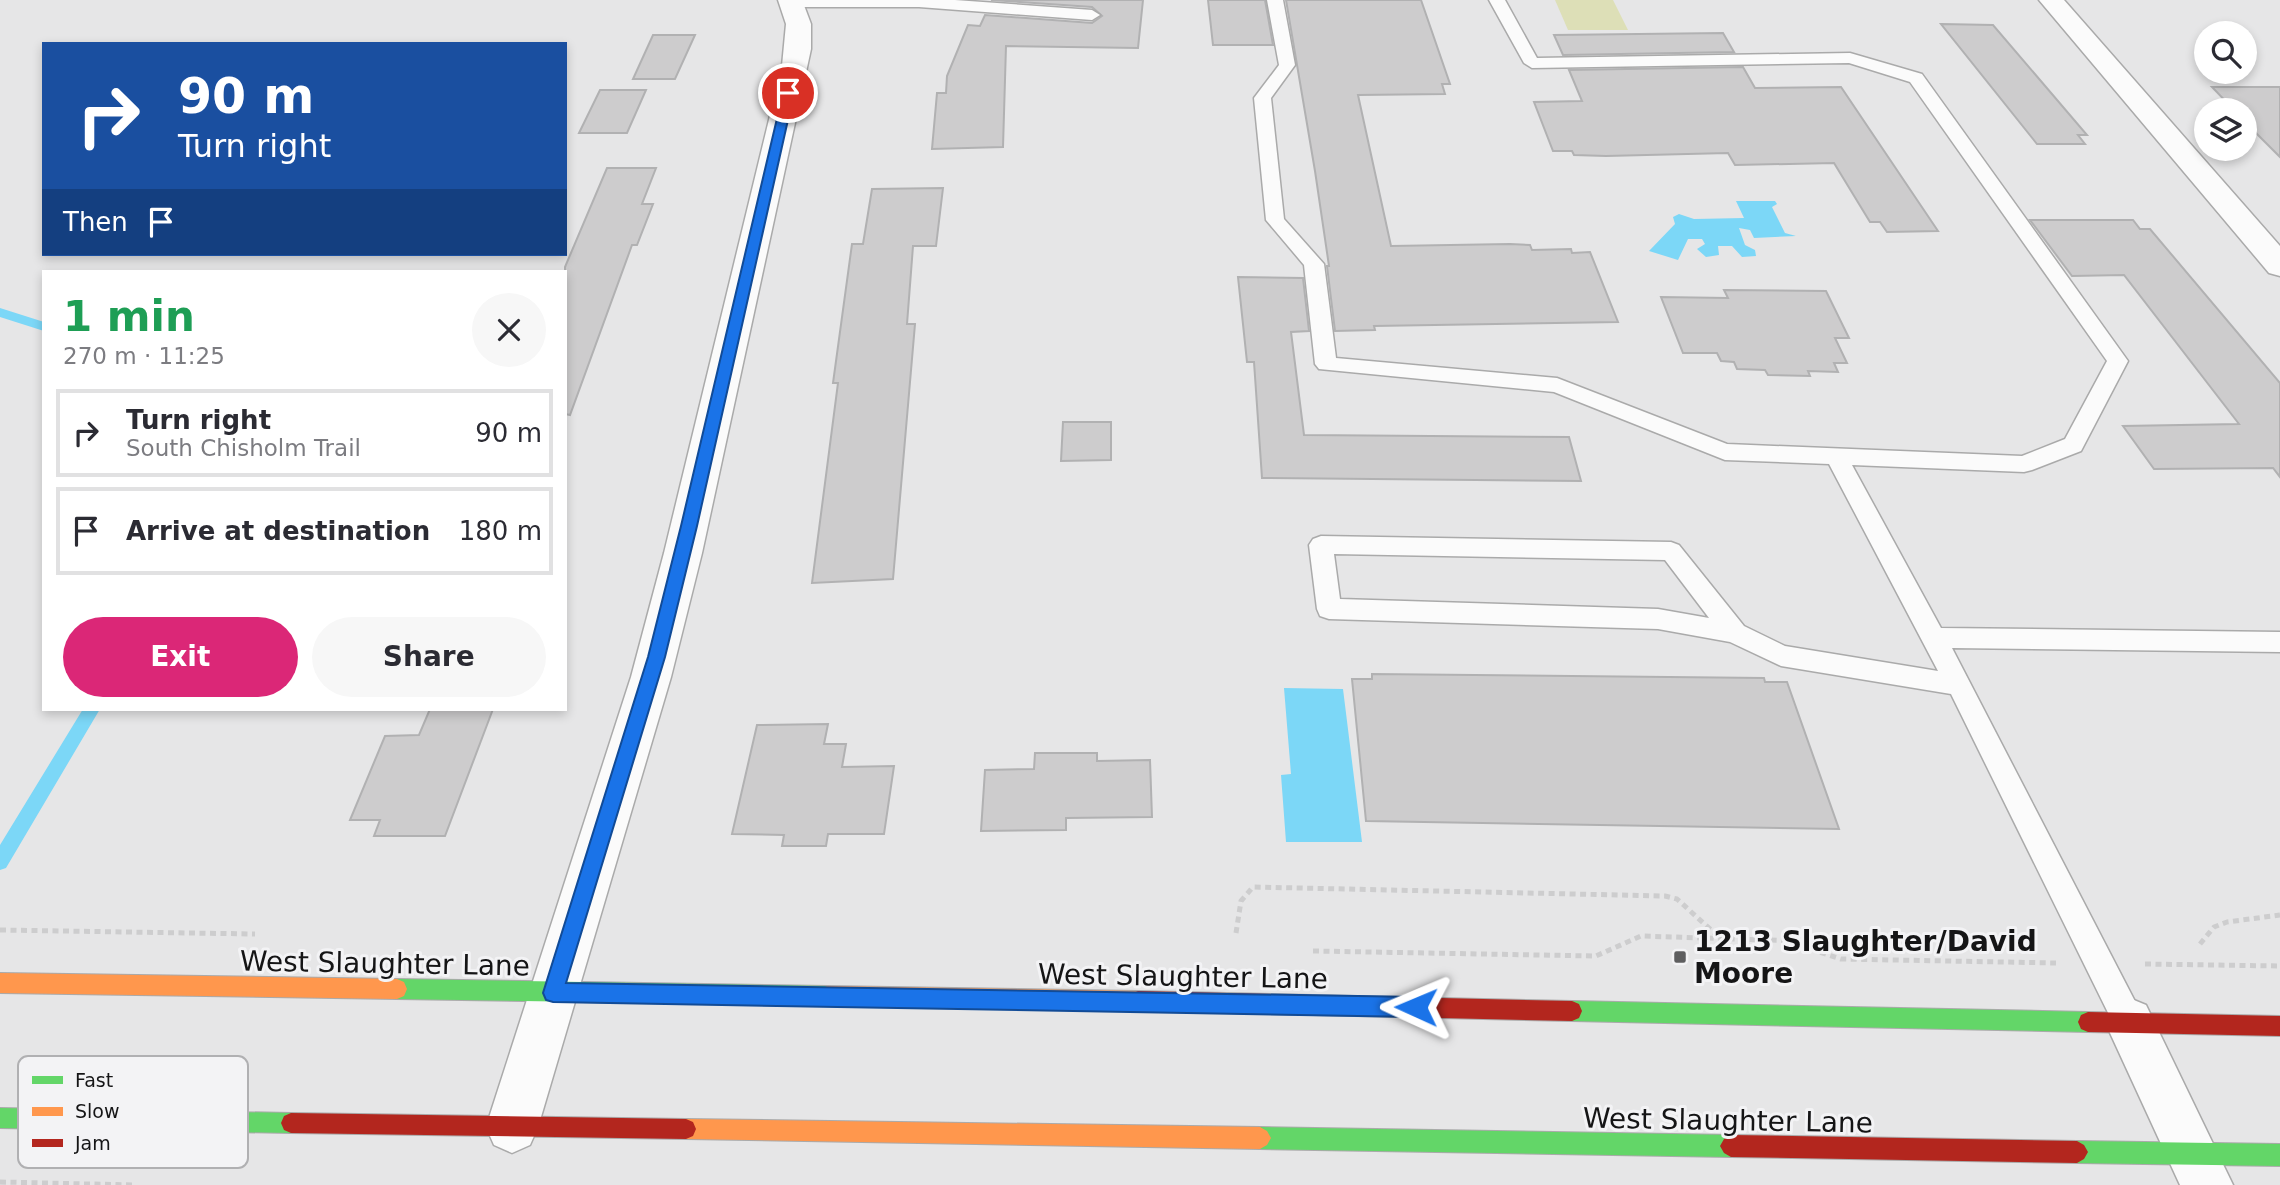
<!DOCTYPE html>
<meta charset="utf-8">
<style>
:root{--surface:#fff;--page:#f7f7f7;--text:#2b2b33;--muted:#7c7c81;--line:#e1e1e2;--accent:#db2777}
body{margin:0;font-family:"DejaVu Sans",sans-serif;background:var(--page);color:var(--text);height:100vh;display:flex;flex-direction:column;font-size:26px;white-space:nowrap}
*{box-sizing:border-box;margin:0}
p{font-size:23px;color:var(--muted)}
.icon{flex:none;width:38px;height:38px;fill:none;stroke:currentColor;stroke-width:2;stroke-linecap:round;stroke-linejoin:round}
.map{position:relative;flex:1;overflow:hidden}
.panel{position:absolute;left:42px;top:270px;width:525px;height:441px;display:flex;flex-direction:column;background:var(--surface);border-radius:0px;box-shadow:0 4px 10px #0003}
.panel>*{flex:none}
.top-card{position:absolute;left:42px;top:42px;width:525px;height:214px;border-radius:0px;box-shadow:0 4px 10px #0003;background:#1a4fa0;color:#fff;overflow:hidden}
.tools{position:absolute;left:2194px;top:21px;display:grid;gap:14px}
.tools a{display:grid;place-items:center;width:63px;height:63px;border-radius:50%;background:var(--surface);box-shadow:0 4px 10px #0003;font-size:35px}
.pin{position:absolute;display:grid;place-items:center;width:60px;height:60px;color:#fff;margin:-30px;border:4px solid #fff;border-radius:50%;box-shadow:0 2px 7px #0007}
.me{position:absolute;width:77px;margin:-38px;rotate:271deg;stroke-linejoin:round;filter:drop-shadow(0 0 5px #0008)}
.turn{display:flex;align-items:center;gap:24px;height:147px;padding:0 21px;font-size:32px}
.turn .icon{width:91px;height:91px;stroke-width:2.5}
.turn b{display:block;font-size:49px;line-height:60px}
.then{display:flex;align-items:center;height:66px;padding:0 21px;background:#0003;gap:14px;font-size:26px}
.round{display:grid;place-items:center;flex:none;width:74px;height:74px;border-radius:37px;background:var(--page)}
.overview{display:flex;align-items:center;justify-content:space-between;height:119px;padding:0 21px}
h1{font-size:42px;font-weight:600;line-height:52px;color:#1e9e55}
.button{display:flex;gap:14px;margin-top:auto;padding:14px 21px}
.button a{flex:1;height:80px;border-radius:42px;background:var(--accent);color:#fff;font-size:28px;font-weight:600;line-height:80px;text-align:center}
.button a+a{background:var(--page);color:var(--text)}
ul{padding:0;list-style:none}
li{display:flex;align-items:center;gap:21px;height:88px;margin:0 14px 10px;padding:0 7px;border:4px solid var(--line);border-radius:0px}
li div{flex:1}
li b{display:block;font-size:26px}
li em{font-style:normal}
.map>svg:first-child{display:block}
.green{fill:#dddfb7}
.water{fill:#7cd7f7}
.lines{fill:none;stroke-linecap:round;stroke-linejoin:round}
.stream{fill:#7cd7f7;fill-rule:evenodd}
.building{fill:#cdcccd;stroke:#b1b1b2;stroke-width:2}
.lane-casing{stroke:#aaa;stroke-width:3}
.street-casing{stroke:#aaa;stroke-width:3}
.fast-casing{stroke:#aaa;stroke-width:2}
.slow-casing{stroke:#aaa;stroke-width:2}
.jam-casing{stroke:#aaa;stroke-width:2}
.path{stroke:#cdcdce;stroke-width:5;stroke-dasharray:6 4.5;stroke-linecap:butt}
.lane{fill:#fbfbfb;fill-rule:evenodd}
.street{fill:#fbfbfb;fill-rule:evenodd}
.fast{fill:#63d668;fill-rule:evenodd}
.slow{fill:#ff974d;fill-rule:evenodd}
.jam{fill:#b3261e;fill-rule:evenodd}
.route{fill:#1a73e8;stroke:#114b97;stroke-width:2}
.poi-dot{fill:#5e5e5f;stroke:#f3f3f5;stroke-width:2.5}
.labels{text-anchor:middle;stroke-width:6;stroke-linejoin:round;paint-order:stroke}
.near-poi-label{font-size:28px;font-weight:bold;fill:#151516;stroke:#f3f3f5;text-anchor:start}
.near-street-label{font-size:28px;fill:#151516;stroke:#f3f3f5}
.key{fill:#f3f3f5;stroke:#b0b0b2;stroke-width:2}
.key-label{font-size:19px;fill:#151516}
</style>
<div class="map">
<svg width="2280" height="1185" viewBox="0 0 2280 1185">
<rect width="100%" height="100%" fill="#e6e6e7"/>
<!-- green -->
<path class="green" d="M 1555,0 L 1613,0 L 1628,30 L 1568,30 Z"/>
<!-- water -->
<path class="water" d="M 1736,201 L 1775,201 L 1777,204 L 1772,207 L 1785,233 L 1796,236 L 1754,238 L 1750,230 L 1739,228 L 1745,245 L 1755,250 L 1756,256 L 1742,257 L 1732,246 L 1718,246 L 1719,255 L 1706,257 L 1697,249 L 1705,244 L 1702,239 L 1688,239 L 1678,260 L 1649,251 L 1675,224 L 1673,217 L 1679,214 L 1694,219 L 1744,218 Z
M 1284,688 L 1343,689 L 1362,842 L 1286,842 L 1281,775 L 1291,774 Z"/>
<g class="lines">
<!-- stream -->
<path class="stream" d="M 0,308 L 44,322 L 44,331 L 0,317 Z
M 83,709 L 100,709 L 6,868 L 0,870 L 0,845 Z"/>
</g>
<!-- building -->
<path class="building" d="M 991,0 L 1143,0 L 1138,48 L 1006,46 L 1003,147 L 932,149 L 937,93 L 946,93 L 947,76 L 968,25 L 980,26 L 985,15 L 1092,23 L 1102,16 L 1092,7 Z
M 1208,0 L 1265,0 L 1273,45 L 1213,45 Z
M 1286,0 L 1421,0 L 1450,84 L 1442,84 L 1445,94 L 1358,95 L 1391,246 L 1510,244 L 1530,245 L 1532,250 L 1571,249 L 1572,253 L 1590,252 L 1618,322 L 1374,326 L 1375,330 L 1335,331 L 1327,266 L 1329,266 L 1315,171 Z
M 1941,24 L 1993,25 L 2087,135 L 2078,135 L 2085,144 L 2037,144 Z
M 1723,33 L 1734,52 L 1563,55 L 1554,35 Z
M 653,35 L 695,35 L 675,79 L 633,79 Z
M 1743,67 L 1755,88 L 1841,87 L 1938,231 L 1887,232 L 1880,222 L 1870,222 L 1834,163 L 1735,165 L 1728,153 L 1606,156 L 1574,155 L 1572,151 L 1553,151 L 1534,102 L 1582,101 L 1569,70 Z
M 2212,87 L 2280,87 L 2280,157 L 2245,122 L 2245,110 L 2234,110 Z
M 600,90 L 646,90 L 627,133 L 579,133 Z
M 607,168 L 656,168 L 642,204 L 653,204 L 637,245 L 632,245 L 570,415 L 565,414 L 565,267 Z
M 943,188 L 936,246 L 913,246 L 907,324 L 915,324 L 893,579 L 812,583 L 838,383 L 833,383 L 852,244 L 863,244 L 872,189 Z
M 2030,220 L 2133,220 L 2140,229 L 2150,229 L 2280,383 L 2280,477 L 2273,468 L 2154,469 L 2123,426 L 2239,424 L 2124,275 L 2072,276 Z
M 1238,277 L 1303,278 L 1309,331 L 1291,332 L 1304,435 L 1569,437 L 1581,481 L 1262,478 L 1254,362 L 1247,362 Z
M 1724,290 L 1826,291 L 1849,338 L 1835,338 L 1847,363 L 1834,363 L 1838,372 L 1808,371 L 1810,376 L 1768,375 L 1765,370 L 1737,369 L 1734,362 L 1721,361 L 1717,353 L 1683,353 L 1661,297 L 1728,298 Z
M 1063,422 L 1111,422 L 1111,460 L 1061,461 Z
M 1372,674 L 1764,678 L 1765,682 L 1787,682 L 1839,829 L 1366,821 L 1352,679 L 1372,679 Z
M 430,709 L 493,709 L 445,836 L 374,836 L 380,820 L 350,820 L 385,736 L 419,735 Z
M 828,724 L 824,744 L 846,744 L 842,767 L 894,766 L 884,834 L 828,834 L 826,846 L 782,846 L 784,835 L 732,834 L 757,725 Z
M 1035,753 L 1097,753 L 1097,761 L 1150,760 L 1152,817 L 1066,818 L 1066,830 L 981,831 L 985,770 L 1034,769 Z"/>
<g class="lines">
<defs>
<path id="lane" d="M 786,0 L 955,0 L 1092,10 L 1100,15 L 1092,20 L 919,7 L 792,7 L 787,5 Z
M 1267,0 L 1283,0 L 1295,65 L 1271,98 L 1284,219 L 1324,264 L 1336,358 L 1557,378 L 1727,444 L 2022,456 L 2065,439 L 2107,361 L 1910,82 L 1849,63 L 1532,68 L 1524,63 L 1489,0 L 1505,0 L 1537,58 L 1850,53 L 1922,74 L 2128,361 L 2081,451 L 2032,470 L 2024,472 L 1852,465 L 1941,628 L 2280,632 L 2280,652 L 1952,648 L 2140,1011 L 2145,1022 L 2140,1033 L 2129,1037 L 2118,1033 L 1951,694 L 1781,666 L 1730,642 L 1658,629 L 1329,619 L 1320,616 L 1317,609 L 1309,545 L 1313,539 L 1321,536 L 1671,542 L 1679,545 L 1744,626 L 1785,646 L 1938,671 L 1829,464 L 1725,460 L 1554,392 L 1319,369 L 1315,364 L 1304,265 L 1266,220 L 1254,98 L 1279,65 ZM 1334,554 L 1665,560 L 1709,618 L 1658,609 L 1340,599 Z"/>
<path id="street" d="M 778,0 L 802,0 L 811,24 L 811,49 L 702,553 L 671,677 L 538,1127 L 530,1145 L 512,1153 L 494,1145 L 486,1127 L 631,677 L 664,553 L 782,66 L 786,24 Z
M 2039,0 L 2064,0 L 2280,246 L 2280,276 L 2269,273 Z
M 2129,998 L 2146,1005 L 2233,1185 L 2180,1185 L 2105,1022 L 2112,1005 Z"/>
<path id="fast" d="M 397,979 L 827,986 L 834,989 L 837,996 L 834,1003 L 827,1006 L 397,999 L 390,996 L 387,989 L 390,982 Z
M 1572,1001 L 2088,1012 L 2095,1015 L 2098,1022 L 2095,1029 L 2088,1032 L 1572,1021 L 1565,1018 L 1562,1011 L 1565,1004 Z
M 0,1108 L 291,1113 L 298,1116 L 301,1123 L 298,1130 L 291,1133 L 0,1128 Z
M 1260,1127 L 1731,1135 L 1738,1139 L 1742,1146 L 1738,1153 L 1731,1157 L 1260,1149 L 1253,1145 L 1249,1138 L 1253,1131 Z
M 2077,1141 L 2280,1144 L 2280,1166 L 2077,1163 L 2070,1159 L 2066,1152 L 2070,1145 Z"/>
<path id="slow" d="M 0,973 L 397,979 L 404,982 L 407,989 L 404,996 L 397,999 L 0,993 Z
M 827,986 L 1138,991 L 1145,994 L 1148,1001 L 1145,1008 L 1138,1011 L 827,1006 L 820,1003 L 817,996 L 820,989 Z
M 686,1119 L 1260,1127 L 1267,1131 L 1271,1138 L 1267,1145 L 1260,1149 L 686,1139 L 679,1136 L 676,1129 L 679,1122 Z"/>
<path id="jam" d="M 1138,991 L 1572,1001 L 1579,1004 L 1582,1011 L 1579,1018 L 1572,1021 L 1138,1011 L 1131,1008 L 1128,1001 L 1131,994 Z
M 2088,1012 L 2280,1016 L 2280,1036 L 2088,1032 L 2081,1029 L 2078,1022 L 2081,1015 Z
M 291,1113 L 686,1119 L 693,1122 L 696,1129 L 693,1136 L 686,1139 L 291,1133 L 284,1130 L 281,1123 L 284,1116 Z
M 1731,1135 L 2077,1141 L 2084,1145 L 2088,1152 L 2084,1159 L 2077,1163 L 1731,1157 L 1724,1153 L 1720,1146 L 1724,1139 Z"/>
</defs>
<!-- lane casing -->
<use href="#lane" class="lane-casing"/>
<!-- street casing -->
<use href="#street" class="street-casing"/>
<!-- fast casing -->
<use href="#fast" class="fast-casing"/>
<!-- slow casing -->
<use href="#slow" class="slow-casing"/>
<!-- jam casing -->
<use href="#jam" class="jam-casing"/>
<!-- path -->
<path class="path" d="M 0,930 L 255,934
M 1236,933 L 1241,901 L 1253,887 L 1665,896 L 1677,899 L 1721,939
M 2200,944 L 2214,927 L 2227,922 L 2280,915
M 1313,951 L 1596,956 L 1641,936 L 1799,941 L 1819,952 L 1841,959 L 2056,963
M 2145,964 L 2280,966
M 0,1182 L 134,1185"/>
<!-- lane -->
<use href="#lane" class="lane"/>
<!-- street -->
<use href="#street" class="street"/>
<!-- fast -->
<use href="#fast" class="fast"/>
<!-- slow -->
<use href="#slow" class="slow"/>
<!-- jam -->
<use href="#jam" class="jam"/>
</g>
<!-- route -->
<path class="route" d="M 788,89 L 794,93 L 697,526 L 665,657 L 566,983 L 1416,997 L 1423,1000 L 1426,1007 L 1423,1014 L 1416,1017 L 553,1002 L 546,1000 L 543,993 L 648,657 L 681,526 L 783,93 Z"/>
<!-- markers -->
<rect class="poi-dot" x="1673" y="950" width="14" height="14" rx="3.5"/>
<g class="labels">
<!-- near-poi labels -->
<g class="near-poi-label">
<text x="1694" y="951">1213 Slaughter/David<tspan x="1694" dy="32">Moore</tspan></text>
</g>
<!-- near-street labels -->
<g class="near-street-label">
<text transform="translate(385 963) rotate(1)" y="10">West Slaughter Lane</text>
<text transform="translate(1183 976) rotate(1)" y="10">West Slaughter Lane</text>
<text transform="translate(1728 1120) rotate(1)" y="10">West Slaughter Lane</text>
</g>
</g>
<!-- legend -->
<rect x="18" y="1056" width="230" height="112" rx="10" class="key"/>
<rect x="32" y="1076" width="31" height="8" fill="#63d668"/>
<rect x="32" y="1107" width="31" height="9" fill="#ff974d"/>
<rect x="32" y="1139" width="31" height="8" fill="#b3261e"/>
<g class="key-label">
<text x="75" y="1087">Fast</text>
<text x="75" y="1118">Slow</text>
<text x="75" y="1150">Jam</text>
</g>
</svg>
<div class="tools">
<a><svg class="icon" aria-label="search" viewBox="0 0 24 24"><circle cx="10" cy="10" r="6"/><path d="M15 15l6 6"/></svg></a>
<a><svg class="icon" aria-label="layers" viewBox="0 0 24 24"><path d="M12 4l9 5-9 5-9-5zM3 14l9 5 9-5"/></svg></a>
</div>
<div class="pin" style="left:788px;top:93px;background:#d93025"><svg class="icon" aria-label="arrive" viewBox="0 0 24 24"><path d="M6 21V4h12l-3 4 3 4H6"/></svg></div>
<svg class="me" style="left:1416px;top:1007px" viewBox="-20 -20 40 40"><path d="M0-17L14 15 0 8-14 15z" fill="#1a73e8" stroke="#fff" stroke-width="4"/></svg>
<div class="top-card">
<div class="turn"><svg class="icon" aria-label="right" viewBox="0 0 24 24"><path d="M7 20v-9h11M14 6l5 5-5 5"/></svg><div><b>90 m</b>Turn right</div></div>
<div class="then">Then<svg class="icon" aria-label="arrive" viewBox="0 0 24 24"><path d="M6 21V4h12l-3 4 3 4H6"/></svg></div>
</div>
<section class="panel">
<div class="overview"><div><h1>1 min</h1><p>270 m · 11:25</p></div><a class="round"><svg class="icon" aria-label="close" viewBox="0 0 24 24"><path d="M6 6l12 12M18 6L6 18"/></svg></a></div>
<ul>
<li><svg class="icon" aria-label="right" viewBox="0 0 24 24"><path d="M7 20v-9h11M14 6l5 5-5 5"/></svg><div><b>Turn right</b><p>South Chisholm Trail</p></div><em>90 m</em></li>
<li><svg class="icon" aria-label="arrive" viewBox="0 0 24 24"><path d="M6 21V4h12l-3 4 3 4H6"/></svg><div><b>Arrive at destination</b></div><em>180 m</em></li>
</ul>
<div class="button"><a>Exit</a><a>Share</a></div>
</section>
</div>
